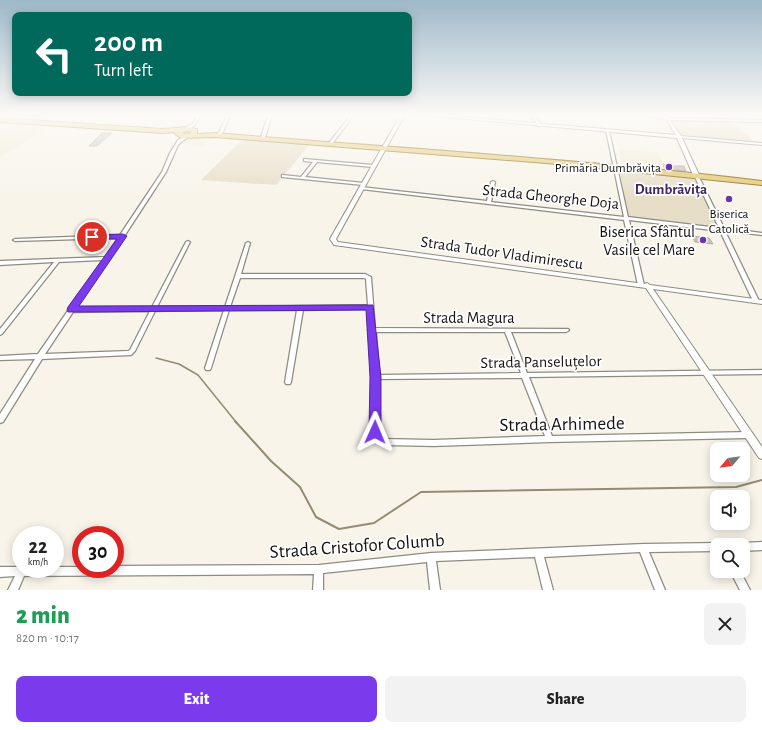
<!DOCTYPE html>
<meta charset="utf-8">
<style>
:root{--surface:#fff;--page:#f2f2f2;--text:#222;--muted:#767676;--accent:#7c3aed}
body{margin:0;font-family:"Alegreya Sans",sans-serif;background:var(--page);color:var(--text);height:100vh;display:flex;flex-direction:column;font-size:15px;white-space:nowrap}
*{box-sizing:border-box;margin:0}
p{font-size:13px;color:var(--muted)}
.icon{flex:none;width:22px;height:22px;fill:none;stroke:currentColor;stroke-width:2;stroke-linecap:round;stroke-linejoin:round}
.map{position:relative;height:590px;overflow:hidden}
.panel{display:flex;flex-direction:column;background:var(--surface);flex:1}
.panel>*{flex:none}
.guide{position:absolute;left:12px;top:12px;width:400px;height:84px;border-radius:8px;box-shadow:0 2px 10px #0003;background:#00695c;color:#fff;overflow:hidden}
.needle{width:26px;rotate:241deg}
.controls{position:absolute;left:710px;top:442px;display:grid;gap:8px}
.controls a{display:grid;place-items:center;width:40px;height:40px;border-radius:8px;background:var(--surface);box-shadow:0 2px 10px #0003;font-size:20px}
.speed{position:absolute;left:12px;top:526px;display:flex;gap:8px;font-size:20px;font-weight:700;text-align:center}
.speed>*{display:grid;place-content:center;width:52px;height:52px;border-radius:50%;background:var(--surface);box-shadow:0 2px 10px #0003;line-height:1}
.speed small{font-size:10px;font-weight:400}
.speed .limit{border:6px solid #d22;background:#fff;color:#111}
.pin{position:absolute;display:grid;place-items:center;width:34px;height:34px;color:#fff;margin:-17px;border:2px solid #fff;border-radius:50%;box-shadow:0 1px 4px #0007}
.me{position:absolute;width:44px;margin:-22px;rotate:1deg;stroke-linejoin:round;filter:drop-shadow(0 0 3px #0008)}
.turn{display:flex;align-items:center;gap:14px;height:84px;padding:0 16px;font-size:18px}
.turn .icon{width:52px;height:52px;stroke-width:2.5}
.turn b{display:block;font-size:28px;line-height:34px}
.round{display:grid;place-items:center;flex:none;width:42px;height:42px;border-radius:8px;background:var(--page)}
.head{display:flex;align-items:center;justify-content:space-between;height:68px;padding:0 16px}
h1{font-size:24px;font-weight:800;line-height:30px;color:#1e9e55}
.action{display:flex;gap:8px;margin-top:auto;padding:8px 16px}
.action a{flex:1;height:46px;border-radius:8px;background:var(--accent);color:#fff;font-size:16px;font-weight:800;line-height:46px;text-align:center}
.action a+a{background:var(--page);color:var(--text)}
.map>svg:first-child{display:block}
.built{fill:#f3ecda}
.green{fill:#e7dec8}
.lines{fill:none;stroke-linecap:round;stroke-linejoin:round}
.stream-far1{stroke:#958b72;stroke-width:1.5}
.stream{stroke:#958b72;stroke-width:2}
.building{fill:#c8c4bb;stroke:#b2aea4}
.minor-casing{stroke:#8e8b82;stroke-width:2.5}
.tertiary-casing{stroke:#8e8b82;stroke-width:2}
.primary-casing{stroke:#907218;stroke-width:2}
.minor{fill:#fff;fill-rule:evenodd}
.tertiary{fill:#fff;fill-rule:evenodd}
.primary{fill:#e4c877;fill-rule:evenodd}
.route{fill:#7c3aed;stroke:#51269a}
.poi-dot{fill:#6837ae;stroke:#fff;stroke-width:1.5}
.labels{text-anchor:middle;stroke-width:3.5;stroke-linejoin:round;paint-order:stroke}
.far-poi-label{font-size:13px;fill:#161411;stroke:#fff;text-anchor:end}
.far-quarter-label{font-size:15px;font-weight:bold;fill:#3e2863;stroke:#fff}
.street-label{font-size:16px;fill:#161411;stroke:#fff}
.poi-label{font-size:16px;fill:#161411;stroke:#fff;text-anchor:end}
.near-street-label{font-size:19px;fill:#161411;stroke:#fff}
</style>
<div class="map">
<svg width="762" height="590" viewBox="0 0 762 590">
<rect width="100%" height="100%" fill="#f8f4ea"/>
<!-- built -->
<path class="built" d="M 649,117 L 666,119 L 675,135 L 670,134 Z
M 1,123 L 19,124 L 17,126 L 48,128 L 0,157 L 0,124 Z
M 214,136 L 203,146 L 182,144 L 188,137 Z
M 618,149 L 658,153 L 665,169 L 622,165 Z"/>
<!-- green -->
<path class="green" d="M 672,120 L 731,122 L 748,135 L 754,142 L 682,135 Z
M 243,139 L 310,144 L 276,185 L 201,180 Z
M 619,170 L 694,178 L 721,230 L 626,218 Z"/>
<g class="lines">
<!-- stream-far1 -->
<path class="stream-far1" d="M 156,358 L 179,364 L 198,375 L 236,422"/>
<!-- stream -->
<path class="stream" d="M 235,421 L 271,461 L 300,487 L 316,517 L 339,529 L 374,523 L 421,492 L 736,487 L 762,480"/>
</g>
<!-- building -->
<path class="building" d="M 102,133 L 112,133 L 97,146 L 89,146 Z
M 663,164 L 671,166 L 684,166 L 686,171 L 665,169 Z
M 692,236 L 709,238 L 713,244 L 695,242 Z"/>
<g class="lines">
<defs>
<path id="minor" d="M 197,116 L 200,116 C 197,123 193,129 185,130 L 185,128 L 193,123 Z
M 227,116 L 230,116 L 222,134 L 219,135 L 218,134 Z
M 268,116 L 272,116 L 265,137 L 262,138 L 261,137 Z
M 350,116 L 353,116 L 332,144 L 330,144 L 330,142 Z
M 532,116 L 535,116 L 541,125 L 540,126 L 538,126 Z
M 667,118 L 762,120 L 762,122 L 668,120 L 667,120 Z
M 606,130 L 609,131 L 628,217 L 719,228 L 695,177 L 697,176 L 699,177 L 724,228 L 762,233 L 762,235 L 725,231 L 759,301 L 758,302 L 754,302 L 753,301 L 720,231 L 629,220 L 644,285 L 641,287 L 638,285 L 624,220 L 361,189 L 359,188 L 361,187 L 487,201 L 491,182 L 493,181 L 495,182 L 491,202 L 624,217 Z
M 187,135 L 190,136 L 181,142 L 178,145 L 166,172 L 125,235 L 125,236 L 123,237 L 76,308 L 152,307 L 186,242 L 188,241 L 190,242 L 157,307 L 225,307 L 246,243 L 248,242 L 250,243 L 241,274 L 365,274 L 371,277 L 375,328 L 568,329 L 569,330 L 568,331 L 566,332 L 511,332 L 527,373 L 762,370 L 762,374 L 529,377 L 552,436 L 749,432 L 752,433 L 753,435 L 752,437 L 749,438 L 550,442 L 434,446 L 384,445 L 375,441 L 371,432 L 373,377 L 370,332 L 368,330 L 370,328 L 368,309 L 303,310 L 291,382 L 290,384 L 286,384 L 285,382 L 297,310 L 229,310 L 211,368 L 210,370 L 206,370 L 205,368 L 224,310 L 155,311 L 135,351 L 131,355 L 42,359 L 3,422 L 0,423 L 0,414 L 35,359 L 0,360 L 0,356 L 38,354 L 103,260 L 59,262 L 2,334 L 0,335 L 0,329 L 54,262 L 0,265 L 0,261 L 105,257 L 118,238 L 15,241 L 13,240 L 15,239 L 120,235 L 162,172 L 170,153 L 175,145 L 178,140 ZM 240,278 L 364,278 L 366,279 L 368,305 L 230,307 ZM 150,311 L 130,350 L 128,351 L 45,354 L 73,312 ZM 376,332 L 505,332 L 521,373 L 379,375 ZM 522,378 L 545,436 L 434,440 L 385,439 L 381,437 L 379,432 L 379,379 Z
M 304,159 L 373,165 L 375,166 L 373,167 L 317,162 L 305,177 L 364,183 L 364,185 L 363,185 L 282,177 L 282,175 L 283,175 L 301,177 L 313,162 L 304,161 Z
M 762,542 L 762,550 L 743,551 L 743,545 L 739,545 L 743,543 Z
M 717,543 L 721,545 L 717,545 L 717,551 L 649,552 L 665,590 L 655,590 L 640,552 L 544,557 L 553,590 L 543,590 L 535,557 L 436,561 L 440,590 L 430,590 L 427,562 L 323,573 L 323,590 L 313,590 L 314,574 L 24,576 L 18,590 L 8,590 L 15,576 L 0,577 L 0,567 L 21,567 L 21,569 L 55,569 L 55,567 L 81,567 L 81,569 L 115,569 L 115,566 L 319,565 L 431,553 L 643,544 Z
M 730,571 L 740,571 L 750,590 L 740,590 Z"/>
<path id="tertiary" d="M 400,116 L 404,116 L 336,239 L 338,242 L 644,284 L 647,283 L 650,285 L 762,300 L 762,304 L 653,289 L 762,447 L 762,459 L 759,458 L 646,288 L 334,245 L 330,239 Z
M 433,116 L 452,116 L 676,135 L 666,119 L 646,116 L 668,117 L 681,136 L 762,143 L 762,145 L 682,138 L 700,177 L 697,179 L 694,177 L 677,138 Z"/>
<path id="primary" d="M 0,118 L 163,129 L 186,127 L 197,129 L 197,134 L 215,133 C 397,148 580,159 762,181 L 762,185 L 546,163 L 215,137 L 181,138 L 175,134 L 175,132 L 163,133 L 0,122 ZM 187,131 L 192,132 L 189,134 L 181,133 Z"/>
</defs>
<!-- minor casing -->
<use href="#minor" class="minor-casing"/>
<!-- tertiary casing -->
<use href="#tertiary" class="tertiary-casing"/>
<!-- primary casing -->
<use href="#primary" class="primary-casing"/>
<!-- minor -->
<use href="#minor" class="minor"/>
<!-- tertiary -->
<use href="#tertiary" class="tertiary"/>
<!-- primary -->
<use href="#primary" class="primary"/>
</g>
<!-- sky -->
<linearGradient id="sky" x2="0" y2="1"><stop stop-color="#9db8c9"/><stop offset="0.58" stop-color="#fcfaf6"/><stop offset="1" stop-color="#fcfaf6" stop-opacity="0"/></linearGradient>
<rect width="762" height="199" fill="url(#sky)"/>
<!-- route -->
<path class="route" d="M 123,234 L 127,236 L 79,306 L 373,305 L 381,377 L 381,432 L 379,436 L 375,437 L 371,436 L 369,432 L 370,377 L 366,310 L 68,312 L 67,310 L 68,307 L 117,239 L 89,239 L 89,235 Z"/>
<!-- markers -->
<g class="poi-dot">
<circle cx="669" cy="167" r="4"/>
<circle cx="729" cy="199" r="4"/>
<circle cx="703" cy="240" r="4"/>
</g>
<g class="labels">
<!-- far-poi labels -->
<g class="far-poi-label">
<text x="661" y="172">Primăria Dumbrăvița</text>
<text x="729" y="218" text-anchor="middle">Biserica<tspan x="729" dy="15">Catolică</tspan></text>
</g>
<!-- far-quarter labels -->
<g class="far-quarter-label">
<text x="671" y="194">Dumbrăvița</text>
</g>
<!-- street labels -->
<g class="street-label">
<text transform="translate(551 196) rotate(6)" y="6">Strada Gheorghe Doja</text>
<text transform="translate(502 252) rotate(8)" y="6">Strada Tudor Vladimirescu</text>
<text x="469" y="323">Strada Magura</text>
<text transform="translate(541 361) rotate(-1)" y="6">Strada Panseluțelor</text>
</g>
<!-- poi labels -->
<g class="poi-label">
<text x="695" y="237">Biserica Sfântul<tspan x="695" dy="18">Vasile cel Mare</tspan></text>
</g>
<!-- near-street labels -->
<g class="near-street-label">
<text transform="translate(562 423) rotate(-1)" y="7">Strada Arhimede</text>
<text transform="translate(357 545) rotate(-4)" y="7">Strada Cristofor Columb</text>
</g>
</g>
</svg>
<div class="controls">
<a><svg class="needle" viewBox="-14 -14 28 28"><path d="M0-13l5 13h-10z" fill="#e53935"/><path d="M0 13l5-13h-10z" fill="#767676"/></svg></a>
<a><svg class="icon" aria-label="sound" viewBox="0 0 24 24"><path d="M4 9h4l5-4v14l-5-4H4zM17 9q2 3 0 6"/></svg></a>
<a><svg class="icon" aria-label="search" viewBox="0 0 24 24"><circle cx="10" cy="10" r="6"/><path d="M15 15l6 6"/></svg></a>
</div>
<div class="speed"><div>22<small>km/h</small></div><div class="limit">30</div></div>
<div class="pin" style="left:92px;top:237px;background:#d93025"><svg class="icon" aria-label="arrive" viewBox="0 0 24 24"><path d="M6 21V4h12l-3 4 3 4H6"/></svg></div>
<svg class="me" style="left:375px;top:432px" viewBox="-20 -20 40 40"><path d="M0-17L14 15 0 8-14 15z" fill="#7c3aed" stroke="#fff" stroke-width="4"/></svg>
<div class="guide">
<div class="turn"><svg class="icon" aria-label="left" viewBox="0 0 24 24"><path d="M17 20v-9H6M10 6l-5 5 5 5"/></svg><div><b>200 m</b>Turn left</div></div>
</div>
</div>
<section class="panel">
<div class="head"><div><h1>2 min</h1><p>820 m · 10:17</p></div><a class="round"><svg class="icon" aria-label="close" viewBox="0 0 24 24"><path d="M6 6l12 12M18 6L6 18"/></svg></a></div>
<div class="action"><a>Exit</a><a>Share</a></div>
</section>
